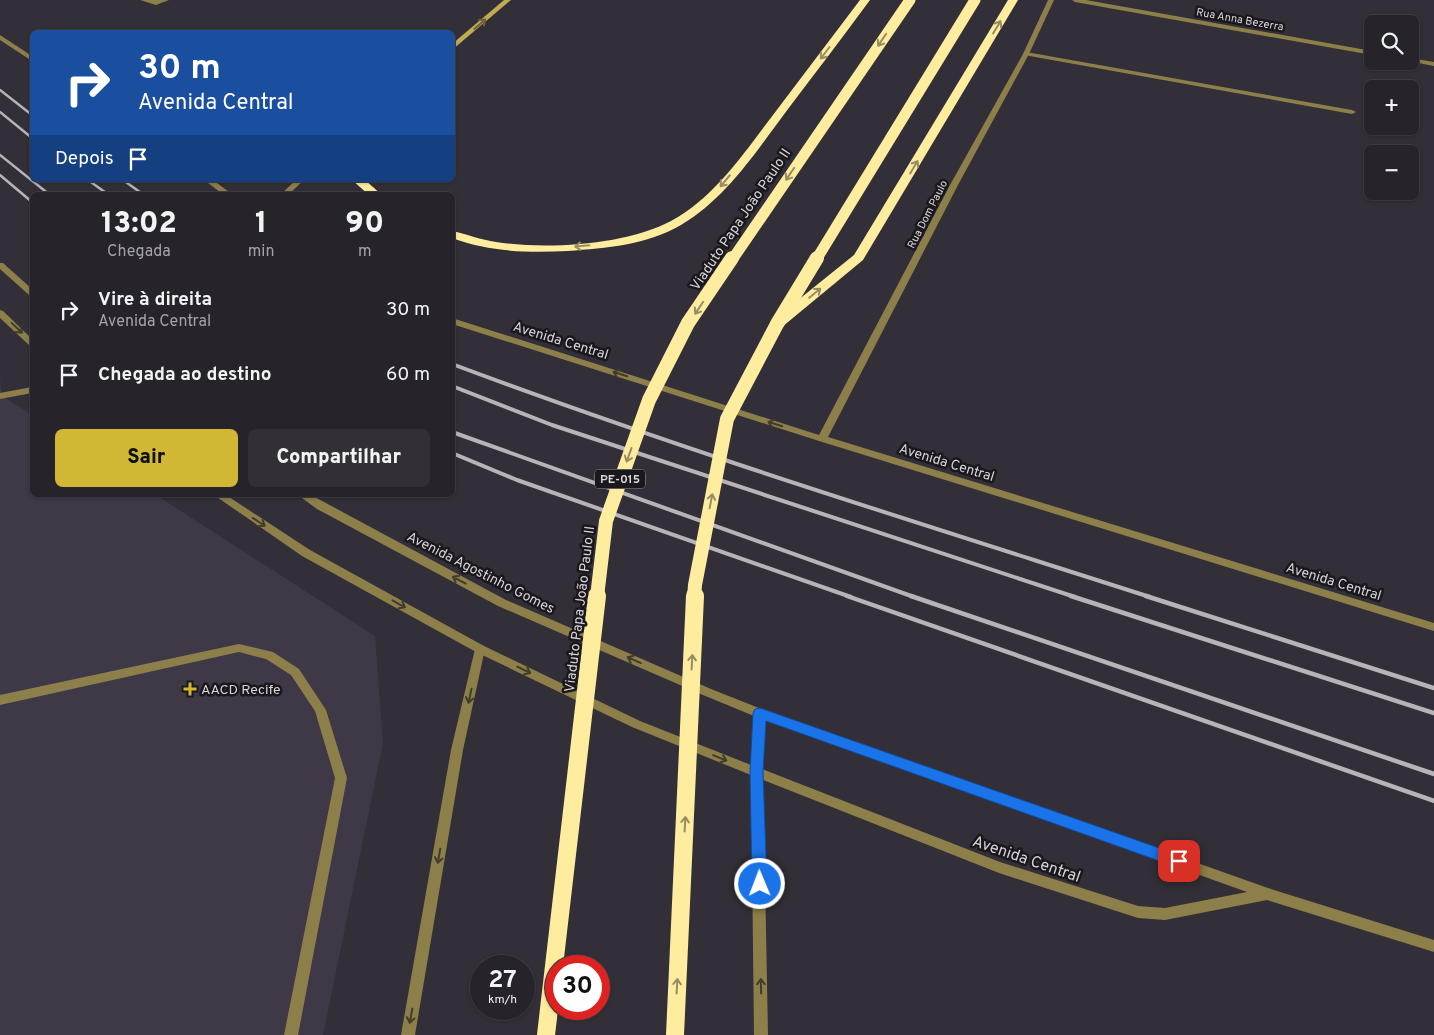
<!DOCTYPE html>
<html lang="pt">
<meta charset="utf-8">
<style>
:root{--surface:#26232a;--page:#322f36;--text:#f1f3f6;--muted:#a4a4a8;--line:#424047;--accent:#d2b735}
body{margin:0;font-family:Overpass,sans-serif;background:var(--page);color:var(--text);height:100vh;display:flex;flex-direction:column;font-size:19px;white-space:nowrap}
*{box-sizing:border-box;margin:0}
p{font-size:16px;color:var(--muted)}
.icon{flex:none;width:28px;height:28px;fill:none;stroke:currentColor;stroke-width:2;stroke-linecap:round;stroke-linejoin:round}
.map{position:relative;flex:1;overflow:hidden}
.panel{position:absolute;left:30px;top:192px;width:425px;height:305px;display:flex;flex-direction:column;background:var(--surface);border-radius:8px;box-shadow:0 1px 4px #0004,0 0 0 1px var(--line)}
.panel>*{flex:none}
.banner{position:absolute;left:30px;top:30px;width:425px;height:152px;border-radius:8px;box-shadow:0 1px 4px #0004,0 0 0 1px var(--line);background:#1a4fa0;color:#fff;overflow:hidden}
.tools{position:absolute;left:1364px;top:15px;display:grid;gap:10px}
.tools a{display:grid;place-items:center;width:55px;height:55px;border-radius:8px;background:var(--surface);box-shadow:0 1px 4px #0004,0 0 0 1px var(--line);font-size:25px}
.speed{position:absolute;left:470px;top:955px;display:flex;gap:10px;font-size:25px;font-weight:700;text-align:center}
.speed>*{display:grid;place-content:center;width:65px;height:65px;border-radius:50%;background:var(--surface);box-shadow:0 1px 4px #0004,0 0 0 1px var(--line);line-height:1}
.speed small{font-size:12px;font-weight:400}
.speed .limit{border:8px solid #d22;background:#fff;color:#111}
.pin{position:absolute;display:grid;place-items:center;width:42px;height:42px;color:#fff;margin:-21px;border-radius:10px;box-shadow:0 2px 8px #0006}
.me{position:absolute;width:55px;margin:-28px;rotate:359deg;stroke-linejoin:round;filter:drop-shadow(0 0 4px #0008)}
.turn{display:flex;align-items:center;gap:18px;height:105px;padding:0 25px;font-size:22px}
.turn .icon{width:65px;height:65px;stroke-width:2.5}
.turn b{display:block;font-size:35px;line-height:42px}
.then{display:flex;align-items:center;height:48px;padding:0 25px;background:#0003;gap:10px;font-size:19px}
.eta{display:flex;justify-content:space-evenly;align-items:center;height:85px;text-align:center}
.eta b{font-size:30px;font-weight:800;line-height:35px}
.button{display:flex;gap:10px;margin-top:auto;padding:10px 25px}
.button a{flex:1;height:58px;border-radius:8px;background:var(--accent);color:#111;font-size:20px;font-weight:800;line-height:58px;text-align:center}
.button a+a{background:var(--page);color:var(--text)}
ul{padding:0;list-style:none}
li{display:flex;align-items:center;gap:15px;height:65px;padding:0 25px}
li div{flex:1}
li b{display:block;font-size:19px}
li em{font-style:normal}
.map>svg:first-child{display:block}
.built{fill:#3e3847}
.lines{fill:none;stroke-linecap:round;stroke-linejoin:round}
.lane{fill:#8c7f4a;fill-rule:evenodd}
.street{fill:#8c7f4a;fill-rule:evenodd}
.secondary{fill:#bfab52;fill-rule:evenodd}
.highway{fill:#feec9f;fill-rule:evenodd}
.rail-far2{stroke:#b6b3b9;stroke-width:2.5}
.rail-far1{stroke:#b6b3b9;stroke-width:4}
.rail{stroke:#b6b3b9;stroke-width:4.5}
.highway-bridge-far2{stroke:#feec9f;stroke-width:11}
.highway-bridge-far1{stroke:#feec9f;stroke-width:14}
.highway-bridge{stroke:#feec9f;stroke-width:18}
.oneway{stroke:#6c6237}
.oneway2{stroke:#978d64}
.oneway3{stroke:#423c2c}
.route{fill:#1a73e8;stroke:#114b97}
.poi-dot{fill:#d2b735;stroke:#1a181c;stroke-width:2}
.labels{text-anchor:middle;stroke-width:5;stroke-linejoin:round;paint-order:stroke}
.far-street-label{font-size:11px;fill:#d6d4d9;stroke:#1a181c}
.shield{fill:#1a181c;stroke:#9e9ca0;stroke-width:1}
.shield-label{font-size:12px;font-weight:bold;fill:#d6d4d9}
.street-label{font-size:14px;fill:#d6d4d9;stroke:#1a181c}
.poi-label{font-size:14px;fill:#d6d4d9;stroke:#1a181c;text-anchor:start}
.near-street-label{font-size:16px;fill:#d6d4d9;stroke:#1a181c}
</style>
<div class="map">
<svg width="1434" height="1035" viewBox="0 0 1434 1035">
<rect width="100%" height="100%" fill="#332f38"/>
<!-- built -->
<path class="built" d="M 0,378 L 2,396 L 32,415 L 32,495 L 156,495 L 375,636 L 383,743 L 323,1035 L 0,1035 Z"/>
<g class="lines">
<!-- lane -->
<path class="lane" d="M 0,35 L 32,56 L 32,61 L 0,40 Z
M 1026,52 L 1352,110 L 1356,112 L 1352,114 L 1024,55 L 1023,54 Z
M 204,180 L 213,180 L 233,195 L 224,195 Z
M 32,387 L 32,393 L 0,399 L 0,393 Z
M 239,644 L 273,652 L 299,669 L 326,710 L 347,778 L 298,1035 L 284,1035 L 335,778 L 315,711 L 291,675 L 266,659 L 239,652 L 0,705 L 0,695 Z
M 480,645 L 484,646 L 485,649 L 463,750 L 415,1035 L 401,1035 L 451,750 L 475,649 L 476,646 Z
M 760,708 L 1268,888 L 1434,940 L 1434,952 L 1267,900 L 1165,920 L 1138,918 L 999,873 L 753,776 L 751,772 L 753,768 L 757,767 L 1000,862 L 1138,906 L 1165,908 L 1247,892 L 756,716 L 754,713 L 756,710 Z"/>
<!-- street -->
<path class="street" d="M 140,0 L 169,0 L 156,5 Z
M 1048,0 L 1054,0 L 1029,54 L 958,185 L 828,437 L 1434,623 L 1434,631 L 819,441 L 452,324 L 452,318 L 819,435 L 950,185 L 1023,54 Z
M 1072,0 L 1086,0 L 1372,51 L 1372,55 L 1075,2 Z
M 1410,58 L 1434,62 L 1434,66 L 1408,61 L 1410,61 Z
M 296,180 L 304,180 L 288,195 L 280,195 Z
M 0,263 L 3,263 L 32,289 L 32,295 L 29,295 L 0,269 Z
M 0,310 L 3,311 L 32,339 L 32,346 L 29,345 L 0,318 Z
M 214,495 L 226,495 L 310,550 L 484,646 L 640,721 L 751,765 L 754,716 L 703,695 L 498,606 L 317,509 L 298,495 L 311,495 L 506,600 L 711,689 L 764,710 L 766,713 L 763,772 L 768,1035 L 754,1035 L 751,775 L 632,727 L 476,652 L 302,556 Z"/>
<!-- secondary -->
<path class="secondary" d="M 504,0 L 511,0 L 452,50 L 452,44 Z"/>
<!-- highway -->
<path class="highway" d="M 860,0 L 870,0 C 843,37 815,73 788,109 C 757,150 727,198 681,225 C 647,245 606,248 568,251 C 528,253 490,252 452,238 L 452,231 C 467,234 481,240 496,242 C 547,250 626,245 671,221 C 714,198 744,153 773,115 C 802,77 831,38 860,0 Z
M 1008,0 L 1018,0 L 863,260 L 782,327 L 772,327 L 771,324 L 772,321 L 854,255 Z
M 352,180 L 365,180 L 382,195 L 369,195 Z"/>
<!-- rail-far2 -->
<path class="rail-far2" d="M 0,90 L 32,115
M 0,112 L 32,138
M 0,155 L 50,195
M 0,175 L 32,202
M 88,180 L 109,195
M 123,180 L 144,195"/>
<!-- rail-far1 -->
<path class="rail-far1" d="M 452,364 C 682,450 916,522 1150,597
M 452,386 L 552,425 L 1075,597
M 452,432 L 914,597
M 452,453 L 517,480 L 851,597"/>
<!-- rail -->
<path class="rail" d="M 847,596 L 1434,801
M 911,596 L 1434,774
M 1071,596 L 1434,713
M 1146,596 L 1434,688"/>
<!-- highway-bridge-far2 -->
<path class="highway-bridge-far2" d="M 732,260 L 910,0
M 816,260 L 975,0"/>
<!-- highway-bridge-far1 -->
<path class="highway-bridge-far1" d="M 597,597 L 606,521 L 649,400 L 688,323 L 732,258
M 694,597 L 695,585 L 727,419 L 777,324 L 817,258"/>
<!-- highway-bridge -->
<path class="highway-bridge" d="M 546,1035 L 597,596
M 675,1035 L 695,596"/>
</g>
<!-- one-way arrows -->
<defs><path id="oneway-shaft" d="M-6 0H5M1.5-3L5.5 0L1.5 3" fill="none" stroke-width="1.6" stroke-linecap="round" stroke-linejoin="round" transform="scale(1.25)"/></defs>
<use class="oneway" href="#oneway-shaft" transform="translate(480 24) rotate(-41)"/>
<g class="oneway2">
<use href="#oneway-shaft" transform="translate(997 27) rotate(-59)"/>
<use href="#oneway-shaft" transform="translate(882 40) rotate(124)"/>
<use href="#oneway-shaft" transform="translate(825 53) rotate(127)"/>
<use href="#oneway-shaft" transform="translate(914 167) rotate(-59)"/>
<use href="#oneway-shaft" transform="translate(790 174) rotate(124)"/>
<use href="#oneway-shaft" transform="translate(725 181) rotate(130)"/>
<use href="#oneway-shaft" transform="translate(582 246) rotate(175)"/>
<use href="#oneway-shaft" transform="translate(815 293) rotate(-39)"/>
<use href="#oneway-shaft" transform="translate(699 308) rotate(124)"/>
<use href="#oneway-shaft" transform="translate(629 455) rotate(110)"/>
<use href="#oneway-shaft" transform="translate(711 501) rotate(-79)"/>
<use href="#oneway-shaft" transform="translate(692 662) rotate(-87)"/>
<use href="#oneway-shaft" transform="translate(685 824) rotate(-87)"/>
<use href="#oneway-shaft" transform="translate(677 986) rotate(-87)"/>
</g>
<g class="oneway3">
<use href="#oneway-shaft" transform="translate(17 328) rotate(43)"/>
<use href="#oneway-shaft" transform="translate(620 374) rotate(-162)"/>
<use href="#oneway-shaft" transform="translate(775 424) rotate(-162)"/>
<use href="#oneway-shaft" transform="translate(259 522) rotate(34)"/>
<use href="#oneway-shaft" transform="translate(459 580) rotate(-152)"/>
<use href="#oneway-shaft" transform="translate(399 604) rotate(29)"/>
<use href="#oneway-shaft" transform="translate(634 660) rotate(-156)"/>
<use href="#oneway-shaft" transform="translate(524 670) rotate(26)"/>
<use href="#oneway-shaft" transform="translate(470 696) rotate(102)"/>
<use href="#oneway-shaft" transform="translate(720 758) rotate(22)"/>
<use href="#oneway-shaft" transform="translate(439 856) rotate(100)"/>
<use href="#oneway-shaft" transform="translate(761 986) rotate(-91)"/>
<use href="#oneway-shaft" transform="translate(411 1016) rotate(100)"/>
</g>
<!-- route -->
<path class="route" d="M 760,708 L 1179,855 L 1184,857 L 1186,861 L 1184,866 L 1179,868 L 766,721 L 763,772 L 767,884 L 765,889 L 760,891 L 755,889 L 752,884 L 750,772 L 753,713 L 755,709 Z"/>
<!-- markers -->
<path class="poi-dot" d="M187.5 681.5h5v5h5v5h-5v5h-5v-5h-5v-5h5z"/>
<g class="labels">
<!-- far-street labels -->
<g class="far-street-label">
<text transform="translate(1240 19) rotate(10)" y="4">Rua Anna Bezerra</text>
<text transform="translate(927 214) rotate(-63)" y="4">Rua Dom Paulo</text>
</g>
<!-- shield labels -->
<rect class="shield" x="595" y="469.5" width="50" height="19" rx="4"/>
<g class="shield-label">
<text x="620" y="483">PE-015</text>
</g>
<!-- street labels -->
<g class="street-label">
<text transform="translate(740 219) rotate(-56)" y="5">Viaduto Papa João Paulo II</text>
<text transform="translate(561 340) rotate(17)" y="5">Avenida Central</text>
<text transform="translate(947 462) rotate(17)" y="5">Avenida Central</text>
<text transform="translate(481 572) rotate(27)" y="5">Avenida Agostinho Gomes</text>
<text transform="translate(1334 581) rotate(17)" y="5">Avenida Central</text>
<text transform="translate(579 609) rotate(-83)" y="5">Viaduto Papa João Paulo II</text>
</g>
<!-- poi labels -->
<g class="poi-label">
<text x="201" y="694">AACD Recife</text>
</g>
<!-- near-street labels -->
<g class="near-street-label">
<text transform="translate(1027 858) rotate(19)" y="6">Avenida Central</text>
</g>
</g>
</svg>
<div class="tools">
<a><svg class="icon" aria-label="search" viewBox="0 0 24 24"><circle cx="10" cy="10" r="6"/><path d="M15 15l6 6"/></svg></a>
<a>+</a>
<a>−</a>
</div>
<div class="speed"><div>27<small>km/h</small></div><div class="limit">30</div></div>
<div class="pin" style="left:1179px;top:861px;background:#d93025"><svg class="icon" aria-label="arrive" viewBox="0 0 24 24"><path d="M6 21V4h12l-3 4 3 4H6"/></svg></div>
<svg class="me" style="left:760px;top:884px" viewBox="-20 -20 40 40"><circle r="17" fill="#1a73e8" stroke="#fff" stroke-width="3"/><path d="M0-11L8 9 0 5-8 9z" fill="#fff"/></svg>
<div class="banner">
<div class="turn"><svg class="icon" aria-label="right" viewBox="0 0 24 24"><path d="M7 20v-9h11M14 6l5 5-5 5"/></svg><div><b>30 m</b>Avenida Central</div></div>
<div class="then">Depois<svg class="icon" aria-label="arrive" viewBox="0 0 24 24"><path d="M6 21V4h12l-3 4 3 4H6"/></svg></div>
</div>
<section class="panel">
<div class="eta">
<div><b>13:02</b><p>Chegada</p></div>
<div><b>1</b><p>min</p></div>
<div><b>90</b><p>m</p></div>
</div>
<ul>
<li><svg class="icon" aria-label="right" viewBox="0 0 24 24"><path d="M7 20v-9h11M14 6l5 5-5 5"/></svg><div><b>Vire à direita</b><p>Avenida Central</p></div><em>30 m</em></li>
<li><svg class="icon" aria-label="arrive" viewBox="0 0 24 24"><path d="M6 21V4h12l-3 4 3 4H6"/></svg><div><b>Chegada ao destino</b></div><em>60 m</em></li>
</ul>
<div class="button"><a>Sair</a><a>Compartilhar</a></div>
</section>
</div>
